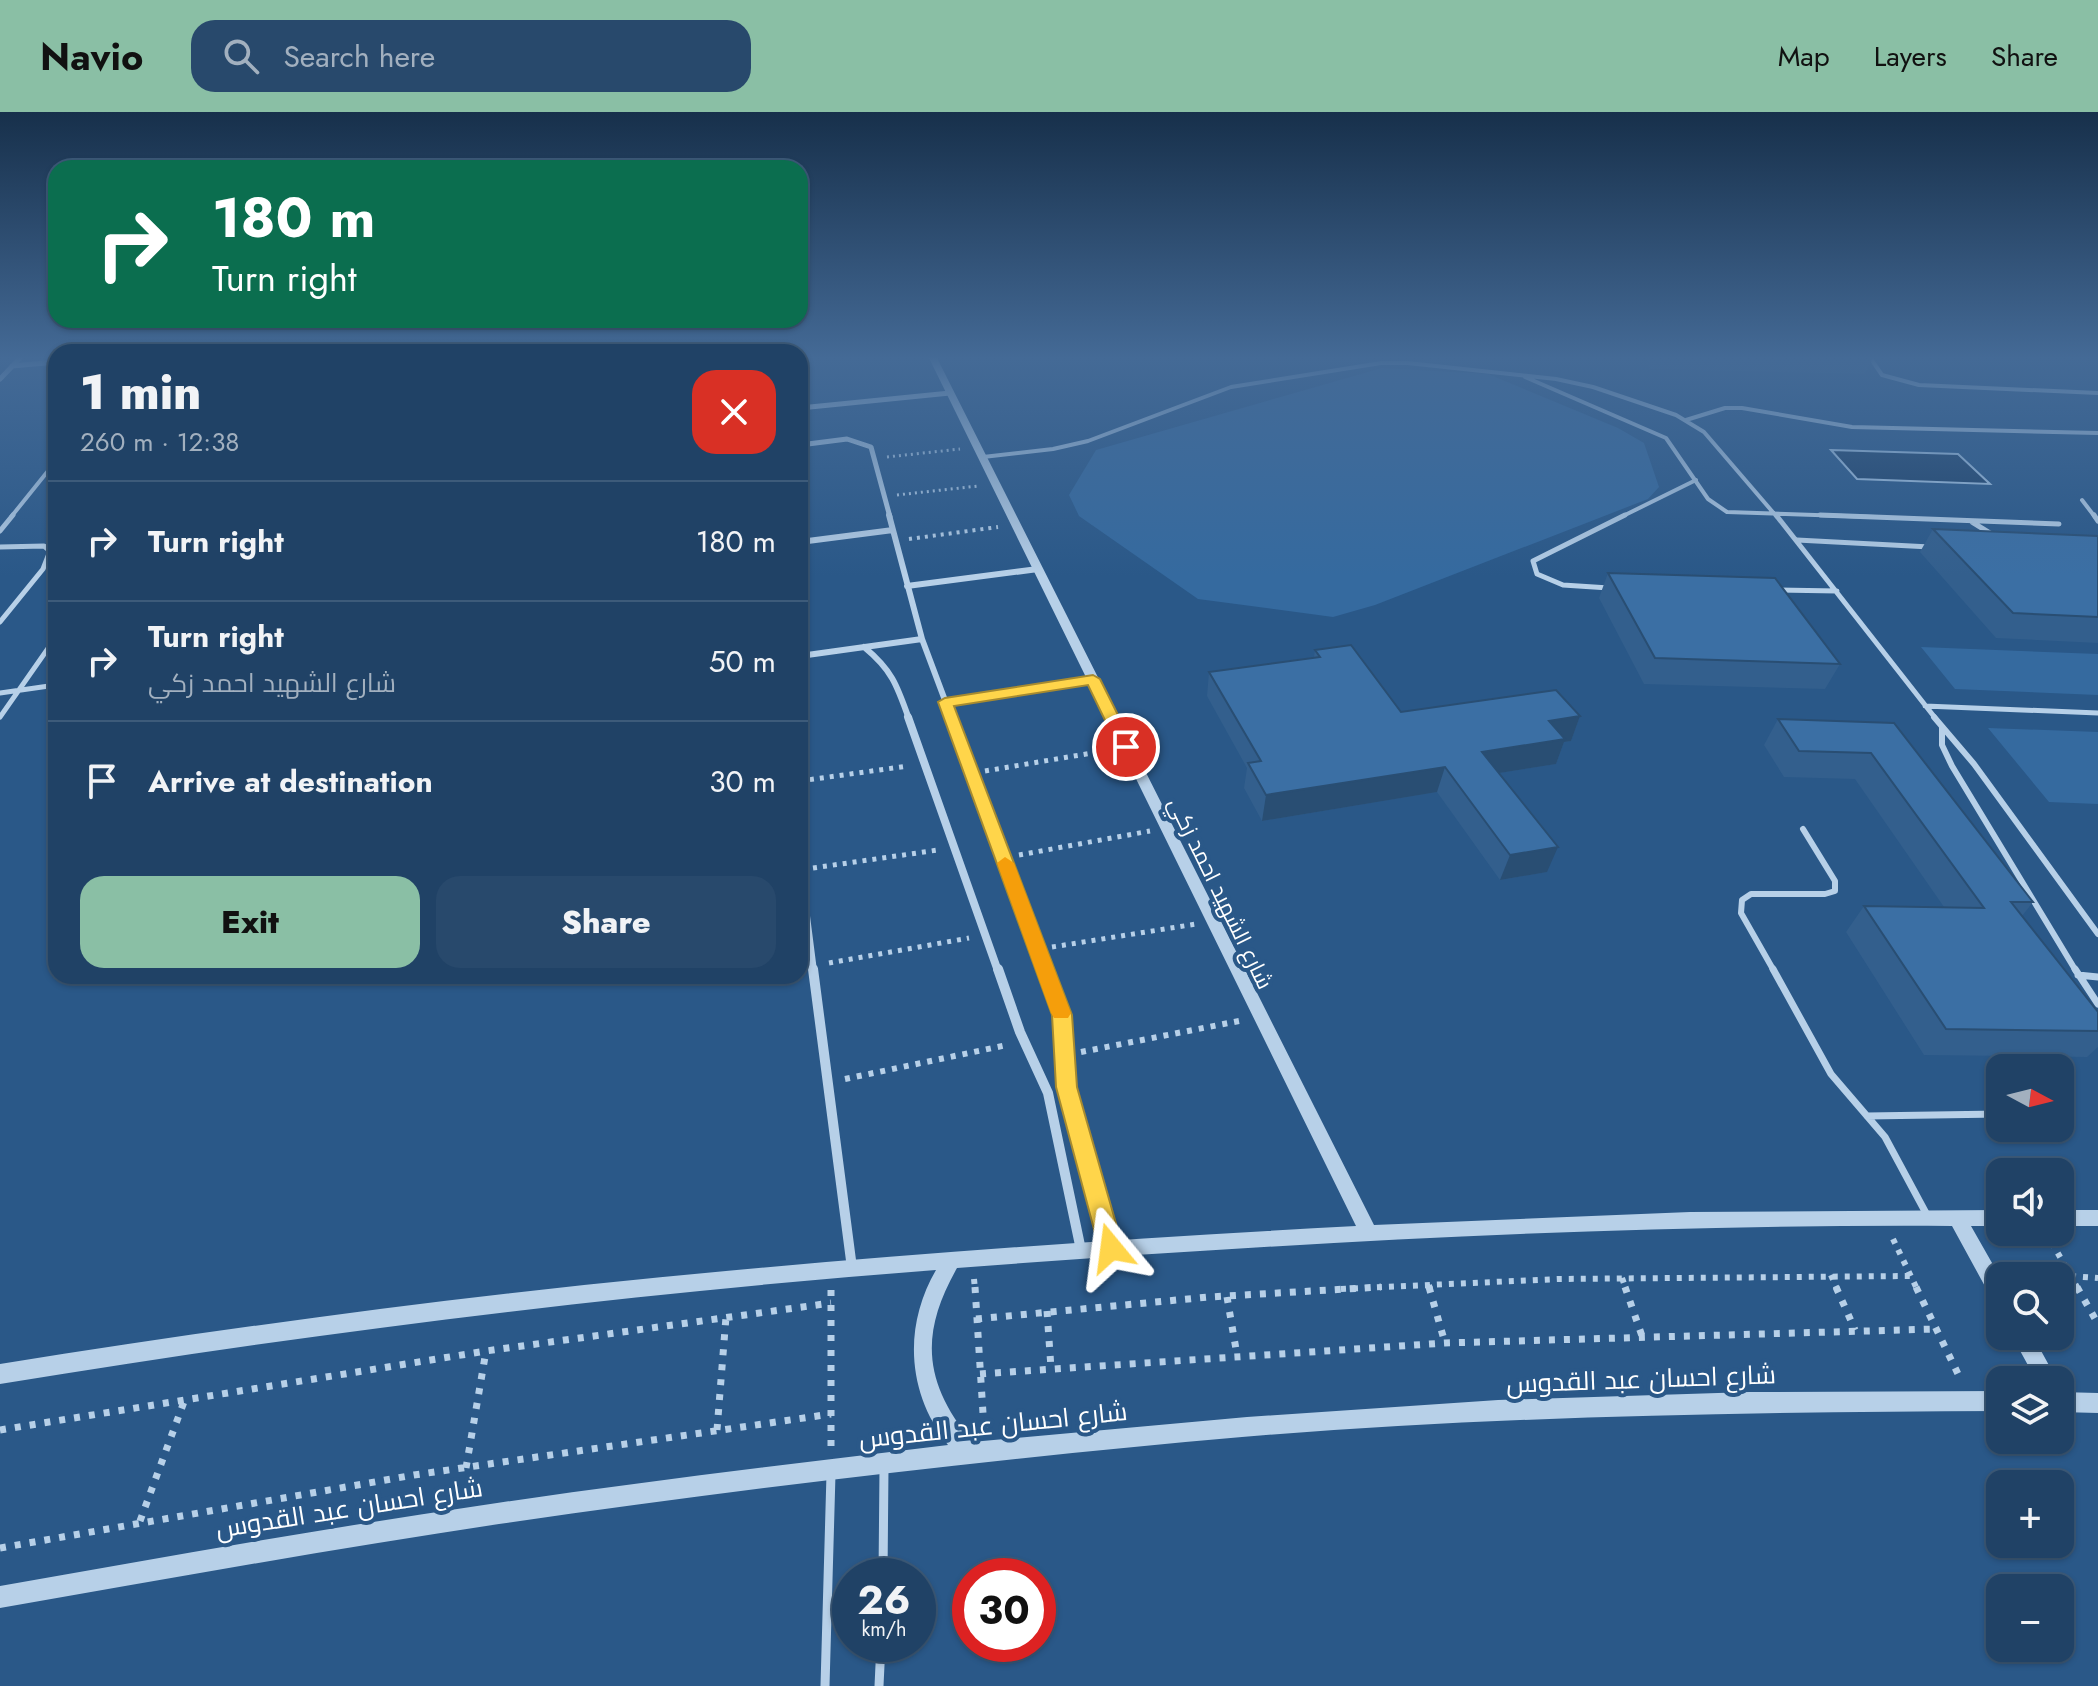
<!DOCTYPE html>
<meta charset="utf-8">
<style>
:root{--surface:#204266;--page:#28496c;--text:#f1f3f6;--muted:#a2b0bf;--line:#3d5b7a;--accent:#8abfa5}
body{margin:0;font-family:Jost,Cairo,sans-serif;background:var(--page);color:var(--text);height:100vh;display:flex;flex-direction:column;font-size:30px;white-space:nowrap}
*{box-sizing:border-box;margin:0}
p{font-size:26px;color:var(--muted)}
.icon{flex:none;width:44px;height:44px;fill:none;stroke:currentColor;stroke-width:2;stroke-linecap:round;stroke-linejoin:round}
.map{position:relative;flex:1;overflow:hidden}
.panel{position:absolute;left:48px;top:232px;width:760px;height:640px;display:flex;flex-direction:column;background:var(--surface);border-radius:24px;box-shadow:0 2px 6px #0004,0 0 0 2px var(--line)}
.panel>*{flex:none}
.hud{position:absolute;left:48px;top:48px;width:760px;height:168px;border-radius:24px;box-shadow:0 2px 6px #0004,0 0 0 2px var(--line);background:#0b6e4f;color:#fff;overflow:hidden}
.needle{width:52px;rotate:97deg}
.fabs{position:absolute;left:1986px;top:942px;display:grid;gap:16px}
.fabs a{display:grid;place-items:center;width:88px;height:88px;border-radius:16px;background:var(--surface);box-shadow:0 2px 6px #0004,0 0 0 2px var(--line);font-size:40px}
.speed{position:absolute;left:832px;top:1446px;display:flex;gap:16px;font-size:40px;font-weight:700;text-align:center}
.speed>*{display:grid;place-content:center;width:104px;height:104px;border-radius:50%;background:var(--surface);box-shadow:0 2px 6px #0004,0 0 0 2px var(--line);line-height:1}
.speed small{font-size:20px;font-weight:400}
.speed .limit{border:12px solid #d22;background:#fff;color:#111}
.pin{position:absolute;display:grid;place-items:center;width:68px;height:68px;color:#fff;margin:-34px;border:4px solid #fff;border-radius:50%;box-shadow:0 2px 8px #0007}
.me{position:absolute;width:88px;margin:-44px;rotate:344deg;stroke-linejoin:round;filter:drop-shadow(0 0 6px #0008)}
.turn{display:flex;align-items:center;gap:28px;height:168px;padding:0 32px;font-size:36px}
.turn .icon{width:104px;height:104px;stroke-width:2.5}
.turn b{display:block;font-size:56px;line-height:68px}
.round{display:grid;place-items:center;flex:none;width:84px;height:84px;border-radius:24px;background:var(--page)}
.head{display:flex;align-items:center;justify-content:space-between;height:136px;padding:0 32px}
h1{font-size:48px;font-weight:800;line-height:60px}
.action{display:flex;gap:16px;margin-top:auto;padding:16px 32px}
.action a{flex:1;height:92px;border-radius:24px;background:var(--accent);color:#111;font-size:32px;font-weight:800;line-height:92px;text-align:center}
.action a+a{background:var(--page);color:var(--text)}
ul{padding:0;list-style:none}
li{display:flex;align-items:center;gap:24px;height:120px;padding:0 32px;border-top:2px solid var(--line)}
li div{flex:1}
li b{display:block;font-size:30px}
li em{font-style:normal}
header{display:flex;align-items:center;gap:48px;box-sizing:border-box;height:112px;padding:0 40px;background:var(--accent);color:#111}
header strong{font-size:38px}
nav{display:flex;gap:44px;margin-inline-start:auto;font-size:28px}
.search{width:560px;height:72px;background:var(--page);display:flex;align-items:center;gap:20px;box-sizing:border-box;padding:0 28px;border-radius:24px;color:var(--muted);font-size:30px}
.map>svg:first-child{display:block}
.green{fill:#356a9f}
.water{fill:#1e4269;stroke:#accbe8;stroke-width:2}
.lines{fill:none;stroke-linecap:round;stroke-linejoin:round}
.path-far4{stroke:#b7d0e8;stroke-width:3;stroke-dasharray:2 4;stroke-linecap:butt}
.path-far3{stroke:#b7d0e8;stroke-width:4;stroke-dasharray:3 5;stroke-linecap:butt}
.path-far2{stroke:#b7d0e8;stroke-width:5;stroke-dasharray:4 6;stroke-linecap:butt}
.path-far1{stroke:#b7d0e8;stroke-width:6;stroke-dasharray:5 7;stroke-linecap:butt}
.path{stroke:#b7d0e8;stroke-width:7;stroke-dasharray:6 9;stroke-linecap:butt}
.service-far4{stroke:#b7d0e8;stroke-width:4}
.service-far3{stroke:#b7d0e8;stroke-width:5}
.service-far2{stroke:#b7d0e8;stroke-width:6}
.service-far1{stroke:#b7d0e8;stroke-width:7}
.service{stroke:#b7d0e8;stroke-width:9}
.minor-far3{stroke:#b7d0e8;stroke-width:5}
.minor-far2{stroke:#b7d0e8;stroke-width:6}
.minor-far1{stroke:#b7d0e8;stroke-width:8}
.minor{stroke:#b7d0e8;stroke-width:10}
.tertiary{fill:#b7d0e8;fill-rule:evenodd}
.wall{fill:#335f8d}
.shaded-wall{fill:#294e73}
.building{fill:#3b6fa4;stroke:#294e73;stroke-width:2}
.route{fill:#ffd54a;stroke:#a68a30;stroke-width:2}
.slow{fill:#f59e0b}
.labels{text-anchor:middle;stroke-width:8;stroke-linejoin:round;paint-order:stroke}
.street-label{font-size:22px;fill:#fff;stroke:#2a5888}
.near-street-label{font-size:26px;fill:#fff;stroke:#2a5888}
</style>
<header>
<strong>Navio</strong>
<div class="search"><svg class="icon" aria-label="search" viewBox="0 0 24 24"><circle cx="10" cy="10" r="6"/><path d="M15 15l6 6"/></svg>Search here</div>
<nav><a>Map</a><a>Layers</a><a>Share</a></nav>
</header>
<div class="map">
<svg width="2098" height="1574" viewBox="0 0 2098 1574">
<rect width="100%" height="100%" fill="#2a5888"/>
<!-- green -->
<path class="green" d="M 1382,256 L 1488,262 L 1618,316 L 1644,331 L 1659,375 L 1648,387 L 1375,493 L 1333,505 L 1198,487 L 1079,404 L 1069,383 L 1096,338 Z
M 1921,535 L 2098,542 L 2098,583 L 1955,577 Z
M 1988,616 L 2098,620 L 2098,692 L 2049,690 Z"/>
<!-- water -->
<path class="water" d="M 1831,338 L 1958,342 L 1990,372 L 1857,367 Z"/>
<g class="lines">
<!-- path-far4 -->
<path class="path-far4" d="M 887,345 L 960,337
M 897,383 L 978,374"/>
<!-- path-far3 -->
<path class="path-far3" d="M 909,427 L 998,415"/>
<!-- path-far2 -->
<path class="path-far2" d="M 985,659 L 1110,638
M 800,669 L 908,654
M 1019,743 L 1150,719
M 813,756 L 938,738
M 1052,835 L 1196,812
M 829,851 L 969,826"/>
<!-- path-far1 -->
<path class="path-far1" d="M 1081,940 L 1244,908
M 845,967 L 1007,933
M 2046,1120 L 2078,1177
M 1893,1127 L 1917,1177
M 1831,1163 L 1837,1177
M 2071,1164 L 2098,1166
M 1622,1166 L 1626,1177
M 974,1167 L 975,1177
M 1429,1173 L 1430,1177
M 1341,1177 L 1559,1167 L 1910,1164"/>
<!-- path -->
<path class="path" d="M 975,1175 L 984,1317
M 1429,1175 L 1445,1231
M 1625,1175 L 1642,1224
M 1836,1175 L 1855,1218
M 1916,1175 L 1960,1266
M 2077,1175 L 2098,1212
M 831,1178 L 831,1336
M 1227,1185 L 1237,1243
M 1047,1199 L 1051,1256
M 976,1207 L 1209,1185 L 1381,1175
M 980,1262 L 1445,1231 L 1936,1217
M 0,1318 L 486,1239 L 831,1191
M 717,1318 L 726,1205
M 466,1356 L 486,1239
M 140,1409 L 185,1287
M 0,1436 L 414,1363 L 831,1302"/>
<!-- service-far4 -->
<path class="service-far4" d="M 1869,244 L 1882,263 L 1919,273 L 2098,281
M 1525,265 L 1666,326 L 1708,387 L 1727,400 L 1875,405
M 1686,308 L 1725,296 L 1742,296 L 1852,315 L 2098,321
M 983,345 L 1053,337 L 1088,329 L 1231,275 L 1381,251 L 1408,251 L 1556,267 L 1593,275 L 1676,303 L 1704,320 L 1777,405
M 2082,388 L 2095,405
M 11,405 L 56,349
M 1621,405 L 1696,368"/>
<!-- service-far3 -->
<path class="service-far3" d="M 1776,403 L 1936,607
M 1820,403 L 2059,412
M 2094,403 L 2098,409
M 1972,410 L 1993,423
M 0,419 L 13,403
M 1797,428 L 1930,435
M 0,435 L 44,434 L 50,439 L 43,457 L 0,510
M 1609,476 L 1563,473 L 1537,462 L 1533,449 L 1625,403
M 1777,478 L 1837,479
M 0,581 L 56,573
M 1925,594 L 2098,601
M 0,605 L 56,525"/>
<!-- service-far2 -->
<path class="service-far2" d="M 1934,605 L 1974,652 L 2098,822
M 1942,616 L 1942,633 L 1952,654 L 2076,859
M 1774,859 L 1741,801 L 1742,788 L 1751,782 L 1825,782 L 1835,779 L 1835,769 L 1803,717"/>
<!-- service-far1 -->
<path class="service-far1" d="M 1773,857 L 1831,962 L 1885,1025 L 1927,1103
M 2075,857 L 2098,892
M 2078,863 L 2098,865
M 1867,1004 L 2000,1002"/>
<!-- service -->
<path class="service" d="M 883,1464 L 884,1356
M 825,1574 L 831,1362
M 879,1574 L 881,1532"/>
<!-- minor-far3 -->
<path class="minor-far3" d="M 12,254 L 56,250
M 0,267 L 22,244
M 800,296 L 950,281
M 800,312 L 805,333
M 800,333 L 847,327 L 871,335 L 890,405"/>
<!-- minor-far2 -->
<path class="minor-far2" d="M 889,403 L 922,527 L 952,607
M 800,430 L 893,418
M 907,474 L 1038,457
M 864,535 C 892,558 897,573 909,607
M 800,544 L 922,527
M 945,590 L 1093,567"/>
<!-- minor-far1 -->
<path class="minor-far1" d="M 908,605 L 998,859
M 951,605 L 1046,859
M 800,757 L 813,859"/>
<!-- minor -->
<path class="minor" d="M 813,857 L 852,1156
M 998,857 L 1020,920 L 1048,981 L 1081,1138
M 1045,857 L 1062,903 L 1066,975 L 1111,1136"/>
<!-- tertiary -->
<path class="tertiary" d="M 928,244 L 936,244 L 1374,1113 L 1690,1100 L 2000,1098 L 2000,1114 L 1971,1114 L 2000,1165 L 2000,1192 L 1993,1189 L 1952,1114 C 1620,1112 1288,1131 957,1156 C 919,1223 924,1271 972,1330 L 1247,1305 L 1498,1288 L 1749,1280 L 2000,1279 L 2000,1299 C 1747,1300 1494,1304 1242,1325 C 993,1347 746,1376 499,1412 C 332,1437 166,1467 0,1496 L 0,1474 C 165,1445 331,1415 497,1391 C 647,1369 797,1351 948,1333 C 907,1281 903,1215 936,1158 C 622,1182 311,1221 0,1272 L 0,1252 C 194,1221 388,1194 584,1173 C 841,1146 1098,1128 1356,1114 Z
M 2060,1098 L 2098,1098 L 2098,1114 L 2060,1114 Z
M 2012,1224 L 2033,1224 L 2057,1268 L 2036,1268 Z
M 2060,1280 L 2098,1281 L 2098,1301 L 2060,1300 Z"/>
</g>
<!-- wall -->
<path class="wall" d="M 1648,244 L 1874,244 L 1865,262 L 1649,257 Z
M 1933,417 L 2098,424 L 2098,531 L 1996,526 L 1920,440 Z
M 1608,461 L 1840,552 L 1825,577 L 1644,572 L 1599,486 Z
M 1315,538 L 1401,600 L 1580,604 L 1571,629 L 1564,630 L 1556,652 L 1499,661 L 1547,760 L 1500,768 L 1437,680 L 1262,709 L 1244,676 L 1247,656 L 1207,584 L 1209,560 L 1314,545 Z
M 1778,607 L 1894,611 L 2033,790 L 2022,804 L 2098,900 L 2098,935 L 2087,945 L 1924,943 L 1846,820 L 1864,794 L 1944,795 L 1855,667 L 1784,665 L 1764,633 Z"/>
<!-- shaded-wall -->
<path class="shaded-wall" d="M 1580,604 L 1571,629 L 1564,630 L 1556,652 L 1474,665 L 1482,640 L 1549,609 Z
M 1445,655 L 1437,680 L 1262,709 L 1266,683 Z
M 1558,735 L 1547,760 L 1500,768 L 1510,743 Z"/>
<!-- building -->
<path class="building" d="M 1933,417 L 2098,424 L 2098,505 L 2013,501 Z
M 1608,461 L 1775,466 L 1840,552 L 1655,546 Z
M 1351,533 L 1401,600 L 1556,578 L 1580,604 L 1549,609 L 1565,627 L 1482,640 L 1558,735 L 1510,743 L 1445,655 L 1266,683 L 1248,651 L 1261,649 L 1209,560 L 1320,545 L 1315,538 Z
M 1778,607 L 1894,611 L 2033,790 L 2011,790 L 2098,900 L 2098,919 L 1946,917 L 1864,794 L 1984,796 L 1871,641 L 1799,639 Z"/>
<!-- sky -->
<linearGradient id="sky" x2="0" y2="1"><stop stop-color="#17304b"/><stop offset="0.53" stop-color="#446a96"/><stop offset="1" stop-color="#446a96" stop-opacity="0"/></linearGradient>
<rect width="2098" height="464" fill="url(#sky)"/>
<!-- route -->
<path class="route" d="M 1093,563 L 1100,567 L 1134,635 L 1132,638 L 1126,640 L 1118,635 L 1088,573 L 954,594 L 1072,903 L 1077,975 L 1123,1136 L 1120,1144 L 1111,1147 L 1103,1144 L 1099,1136 L 1056,975 L 1052,903 L 938,590 L 945,586 Z"/>
<!-- slow -->
<path class="slow" d="M 1005,745 L 1014,751 L 1071,901 L 1068,906 L 1054,906 L 1051,901 L 997,751 Z"/>
<g class="labels">
<!-- street labels -->
<g class="street-label">
<text transform="translate(1221 781) rotate(64)" y="8">شارع الشهيد احمد زكي</text>
</g>
<!-- near-street labels -->
<g class="near-street-label">
<text transform="translate(1641 1267) rotate(-2)" y="9">شارع احسان عبد القدوس</text>
<text transform="translate(993 1313) rotate(-6)" y="9">شارع احسان عبد القدوس</text>
<text transform="translate(349 1396) rotate(-9)" y="9">شارع احسان عبد القدوس</text>
</g>
</g>
</svg>
<div class="fabs">
<a><svg class="needle" viewBox="-14 -14 28 28"><path d="M0-13l5 13h-10z" fill="#e53935"/><path d="M0 13l5-13h-10z" fill="#a2b0bf"/></svg></a>
<a><svg class="icon" aria-label="sound" viewBox="0 0 24 24"><path d="M4 9h4l5-4v14l-5-4H4zM17 9q2 3 0 6"/></svg></a>
<a><svg class="icon" aria-label="search" viewBox="0 0 24 24"><circle cx="10" cy="10" r="6"/><path d="M15 15l6 6"/></svg></a>
<a><svg class="icon" aria-label="layers" viewBox="0 0 24 24"><path d="M12 4l9 5-9 5-9-5zM3 14l9 5 9-5"/></svg></a>
<a>+</a>
<a>−</a>
</div>
<div class="speed"><div>26<small>km/h</small></div><div class="limit">30</div></div>
<div class="pin" style="left:1126px;top:635px;background:#d93025"><svg class="icon" aria-label="arrive" viewBox="0 0 24 24"><path d="M6 21V4h12l-3 4 3 4H6"/></svg></div>
<svg class="me" style="left:1111px;top:1136px" viewBox="-20 -20 40 40"><path d="M0-17L14 15 0 8-14 15z" fill="#ffd54a" stroke="#fff" stroke-width="4"/></svg>
<div class="hud">
<div class="turn"><svg class="icon" aria-label="right" viewBox="0 0 24 24"><path d="M7 20v-9h11M14 6l5 5-5 5"/></svg><div><b>180 m</b>Turn right</div></div>
</div>
<section class="panel">
<div class="head"><div><h1>1 min</h1><p>260 m · 12:38</p></div><a class="round" style="background:#d93025;color:#fff"><svg class="icon" aria-label="close" viewBox="0 0 24 24"><path d="M6 6l12 12M18 6L6 18"/></svg></a></div>
<ul>
<li><svg class="icon" aria-label="right" viewBox="0 0 24 24"><path d="M7 20v-9h11M14 6l5 5-5 5"/></svg><div><b>Turn right</b></div><em>180 m</em></li>
<li><svg class="icon" aria-label="right" viewBox="0 0 24 24"><path d="M7 20v-9h11M14 6l5 5-5 5"/></svg><div><b>Turn right</b><p>شارع الشهيد احمد زكي</p></div><em>50 m</em></li>
<li><svg class="icon" aria-label="arrive" viewBox="0 0 24 24"><path d="M6 21V4h12l-3 4 3 4H6"/></svg><div><b>Arrive at destination</b></div><em>30 m</em></li>
</ul>
<div class="action"><a>Exit</a><a>Share</a></div>
</section>
</div>
